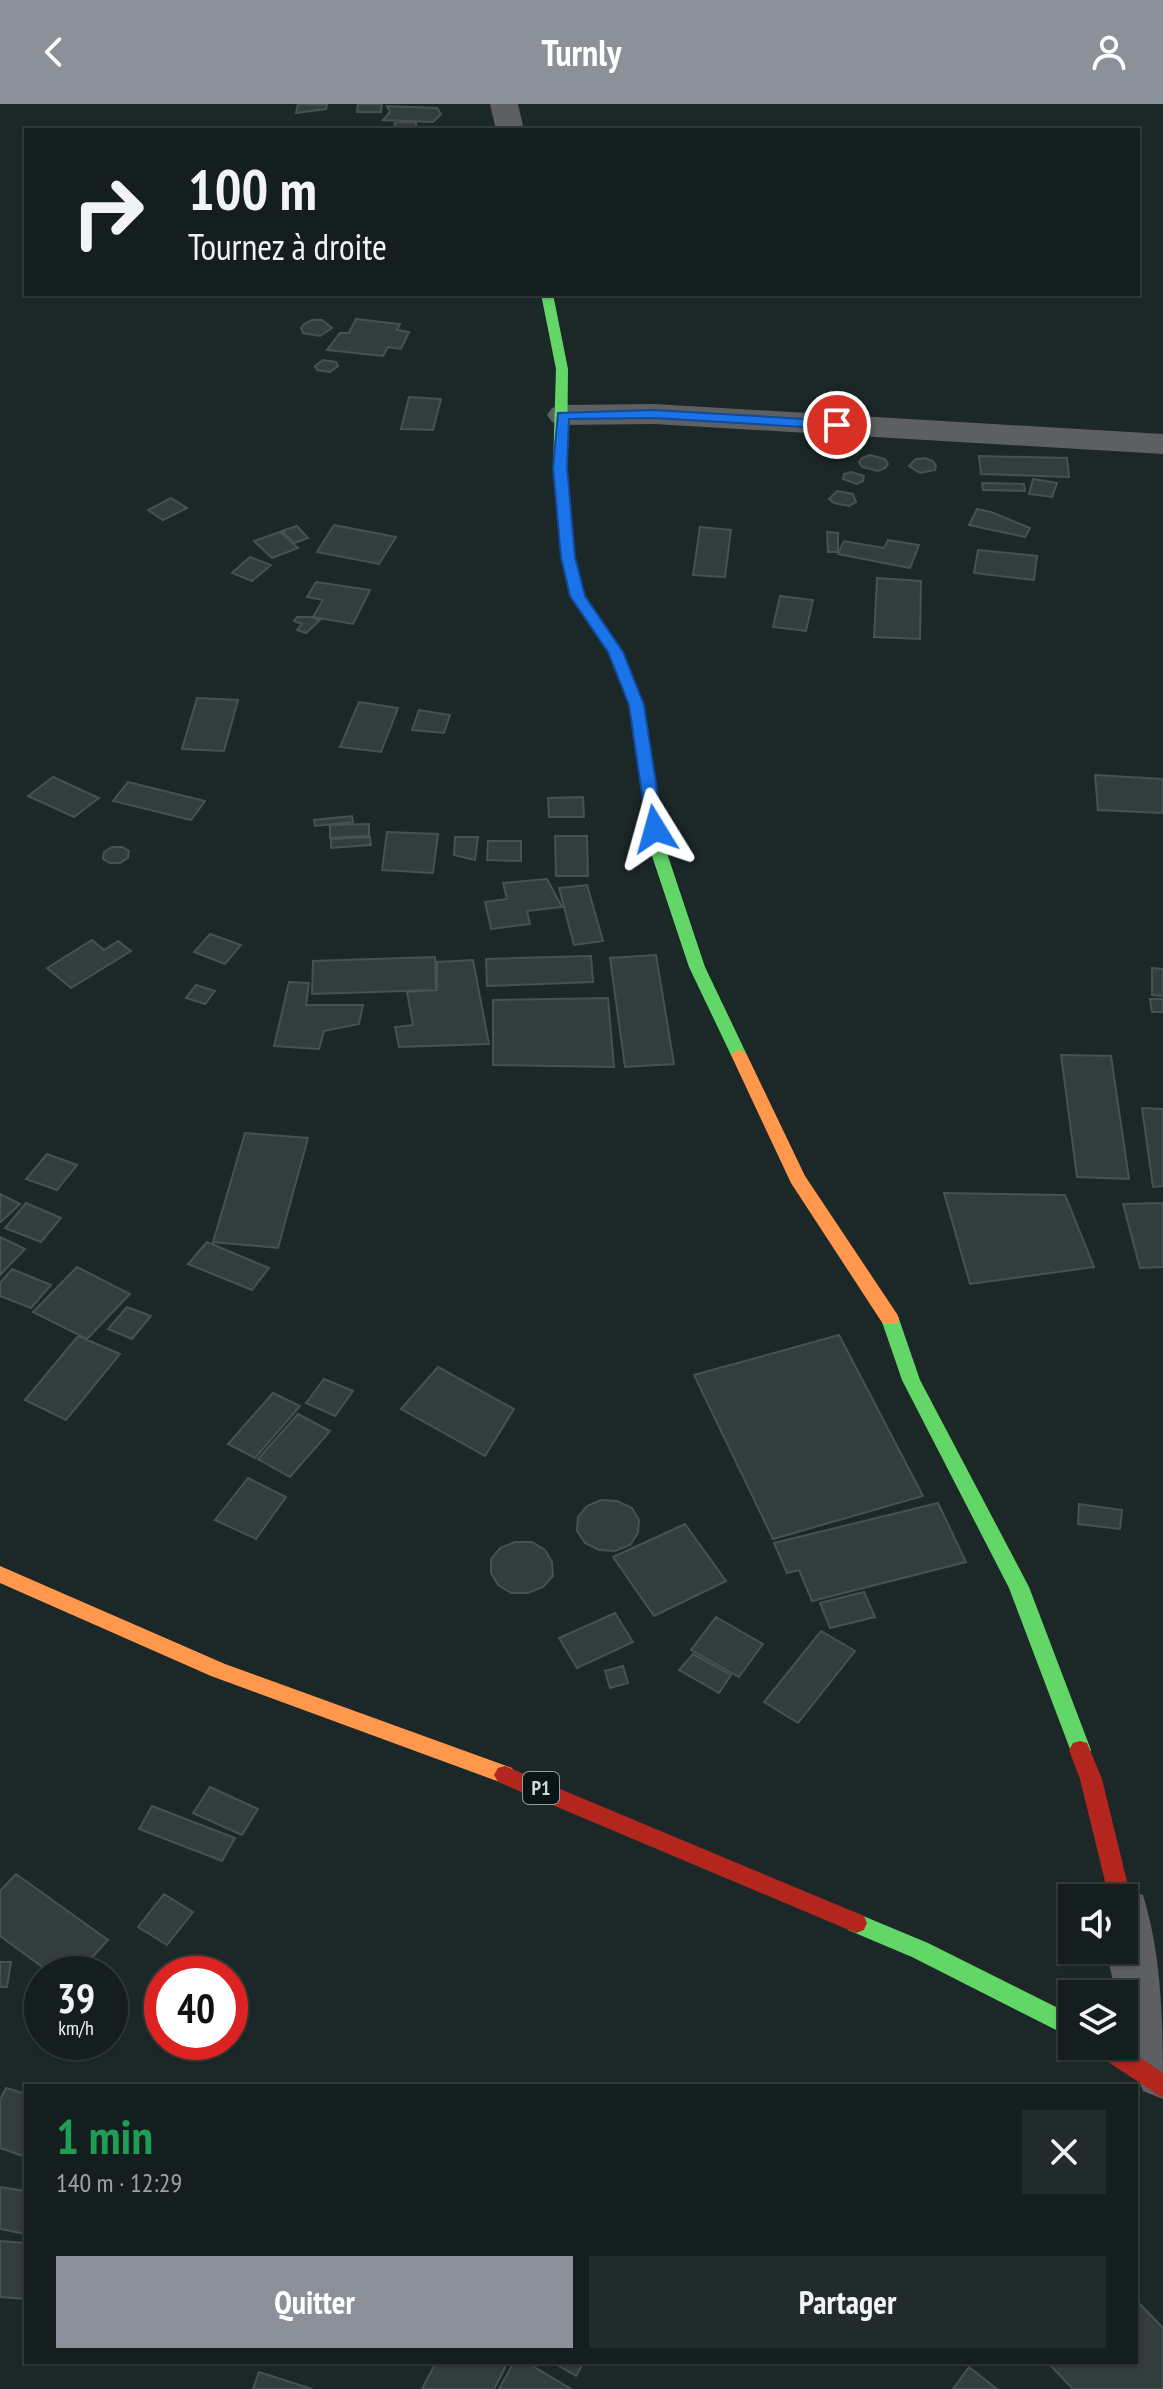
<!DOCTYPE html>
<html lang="fr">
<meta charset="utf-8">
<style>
:root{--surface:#151e1e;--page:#222b2b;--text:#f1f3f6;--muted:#9da2a4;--line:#343c3c;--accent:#8c9099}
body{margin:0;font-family:"PT Sans Narrow",sans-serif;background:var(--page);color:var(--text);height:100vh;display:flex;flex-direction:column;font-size:30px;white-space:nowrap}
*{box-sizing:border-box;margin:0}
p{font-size:26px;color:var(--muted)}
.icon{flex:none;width:44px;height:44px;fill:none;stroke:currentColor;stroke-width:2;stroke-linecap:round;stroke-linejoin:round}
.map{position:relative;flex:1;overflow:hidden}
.details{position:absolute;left:24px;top:1980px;width:1114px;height:280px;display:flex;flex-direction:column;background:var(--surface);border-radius:0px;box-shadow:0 2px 6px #0004,0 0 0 2px var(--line)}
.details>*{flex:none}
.hud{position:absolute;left:24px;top:24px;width:1116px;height:168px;border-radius:0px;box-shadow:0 2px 6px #0004,0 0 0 2px var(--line);background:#151e1e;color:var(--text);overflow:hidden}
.fabs{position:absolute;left:1058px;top:1780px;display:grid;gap:16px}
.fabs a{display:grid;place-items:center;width:80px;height:80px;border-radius:0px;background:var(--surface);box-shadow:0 2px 6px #0004,0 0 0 2px var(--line);font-size:40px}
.speed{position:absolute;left:24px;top:1852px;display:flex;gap:16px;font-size:40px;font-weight:700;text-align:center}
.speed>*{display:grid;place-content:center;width:104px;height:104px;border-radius:50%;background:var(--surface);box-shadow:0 2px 6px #0004,0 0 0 2px var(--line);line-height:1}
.speed small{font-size:20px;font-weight:400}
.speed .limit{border:12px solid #d22;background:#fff;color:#111}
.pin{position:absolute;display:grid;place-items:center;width:68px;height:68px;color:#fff;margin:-34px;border:4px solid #fff;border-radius:50%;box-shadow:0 2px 8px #0007}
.me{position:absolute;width:88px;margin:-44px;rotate:352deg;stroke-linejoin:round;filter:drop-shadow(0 0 6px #0008)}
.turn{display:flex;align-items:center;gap:28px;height:168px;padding:0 32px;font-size:36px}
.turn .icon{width:104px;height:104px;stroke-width:2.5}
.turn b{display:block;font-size:56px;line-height:68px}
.round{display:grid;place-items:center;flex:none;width:84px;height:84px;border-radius:0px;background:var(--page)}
.summary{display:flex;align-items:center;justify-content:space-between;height:136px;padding:0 32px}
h1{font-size:48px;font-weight:700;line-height:60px;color:#1e9e55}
.primary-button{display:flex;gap:16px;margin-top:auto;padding:16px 32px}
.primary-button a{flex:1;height:92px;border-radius:0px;background:var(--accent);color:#fff;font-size:32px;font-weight:700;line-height:92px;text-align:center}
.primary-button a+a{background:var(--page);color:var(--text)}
header{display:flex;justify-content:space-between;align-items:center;height:104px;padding:0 32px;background:var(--accent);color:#fff;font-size:36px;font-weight:700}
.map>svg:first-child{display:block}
.building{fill:#323d3c;stroke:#465150;stroke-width:2}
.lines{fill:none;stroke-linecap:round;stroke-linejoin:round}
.street{fill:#5d5f60;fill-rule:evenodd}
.fast{fill:#63d668;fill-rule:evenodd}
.slow{fill:#ff974d;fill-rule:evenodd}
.jam{fill:#b3261e;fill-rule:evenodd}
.route{fill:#1a73e8;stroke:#114b97;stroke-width:2}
.labels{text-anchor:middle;stroke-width:6;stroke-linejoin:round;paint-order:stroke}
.shield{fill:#0a1413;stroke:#919e9d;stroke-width:2}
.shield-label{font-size:20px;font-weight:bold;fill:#cbd9d8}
</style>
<header><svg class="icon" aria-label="back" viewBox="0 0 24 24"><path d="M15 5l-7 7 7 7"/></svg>Turnly<svg class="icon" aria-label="person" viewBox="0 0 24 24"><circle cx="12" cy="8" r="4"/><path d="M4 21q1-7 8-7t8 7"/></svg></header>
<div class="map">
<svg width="1163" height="2285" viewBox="0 0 1163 2285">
<rect width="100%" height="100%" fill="#1c2828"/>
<!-- building -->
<path class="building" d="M 298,0 L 327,1 L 326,5 L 296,9 Z
M 358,0 L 382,0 L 381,8 L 357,8 Z
M 387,2 L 437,4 L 441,10 L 433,18 L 383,16 L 390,8 Z
M 395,18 L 416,18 L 416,26 L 394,26 Z
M 356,215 L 400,220 L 397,226 L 409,228 L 401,245 L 388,243 L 383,252 L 327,246 L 340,229 L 349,229 Z
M 312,216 L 322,216 L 332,224 L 320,232 L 303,229 L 301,224 L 304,220 Z
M 323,256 L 336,258 L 338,262 L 330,268 L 317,266 L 315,262 Z
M 409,293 L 441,295 L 433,326 L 401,325 Z
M 870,351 L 885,355 L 888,360 L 885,364 L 878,367 L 862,363 L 859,358 L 862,354 Z
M 979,352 L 1067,354 L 1069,373 L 981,370 Z
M 925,354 L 933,357 L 936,362 L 935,366 L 920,369 L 909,362 L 916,355 Z
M 851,368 L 864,372 L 863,377 L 857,380 L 843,375 L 844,370 Z
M 1033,375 L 1057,379 L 1052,393 L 1029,390 Z
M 982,379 L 1024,380 L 1025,387 L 983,386 Z
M 837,387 L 853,390 L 856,398 L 849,402 L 834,399 L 829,395 Z
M 171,394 L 187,404 L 163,416 L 148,406 Z
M 977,405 L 991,408 L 1030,424 L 1025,433 L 969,421 Z
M 334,421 L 396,433 L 379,460 L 317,448 Z
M 297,422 L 308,434 L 294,439 L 282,427 Z
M 700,423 L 731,426 L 725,473 L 693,471 Z
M 280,428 L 298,444 L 272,454 L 254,437 Z
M 827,428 L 838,429 L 838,448 L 828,448 Z
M 888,436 L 919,441 L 910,464 L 838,450 L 844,437 L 884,444 Z
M 978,446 L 1037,452 L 1034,476 L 974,469 Z
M 250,453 L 271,461 L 252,477 L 232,469 Z
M 877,474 L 921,477 L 920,535 L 874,533 Z
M 316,478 L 370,486 L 353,520 L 313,513 L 323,496 L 307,493 Z
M 780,492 L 813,496 L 806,527 L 773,523 Z
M 297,513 L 310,513 L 320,516 L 306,529 L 297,526 L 302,520 L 294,517 Z
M 197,594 L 238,596 L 224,647 L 182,645 Z
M 359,598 L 398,604 L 381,648 L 340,643 Z
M 419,606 L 450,611 L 444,629 L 412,626 Z
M 1095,671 L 1163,675 L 1163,709 L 1098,706 Z
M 53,673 L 99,694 L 74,713 L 28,692 Z
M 128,678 L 205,697 L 191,716 L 113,697 Z
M 583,693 L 584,713 L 549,713 L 548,694 Z
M 352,712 L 353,718 L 315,722 L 314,716 Z
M 369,720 L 369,732 L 330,734 L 330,721 Z
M 387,728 L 438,730 L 433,769 L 382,766 Z
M 555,732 L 587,732 L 588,772 L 556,772 Z
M 370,733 L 371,741 L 331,744 L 331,735 Z
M 455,733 L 478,733 L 475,756 L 454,751 Z
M 488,737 L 521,737 L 521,757 L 487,756 Z
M 112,743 L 122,743 L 129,747 L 128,754 L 120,759 L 110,759 L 103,755 L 104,748 Z
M 547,775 L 562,803 L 527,807 L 530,820 L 491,825 L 485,798 L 507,795 L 503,779 Z
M 587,781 L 603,837 L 574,841 L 559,784 Z
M 210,830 L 241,841 L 225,860 L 194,848 Z
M 92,836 L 104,846 L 118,837 L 131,847 L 71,884 L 47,864 Z
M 656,851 L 674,960 L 625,963 L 610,854 Z
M 591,852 L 593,878 L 487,882 L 486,855 Z
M 435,853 L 436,886 L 312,890 L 313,857 Z
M 473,856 L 489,940 L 399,943 L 395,923 L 413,921 L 407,888 L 437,886 L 437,858 Z
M 1152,864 L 1163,865 L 1163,892 L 1152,891 Z
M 289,878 L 309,879 L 306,901 L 363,901 L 359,920 L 324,927 L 319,945 L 274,942 Z
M 196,881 L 215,887 L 205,900 L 186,894 Z
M 608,894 L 614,963 L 493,961 L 493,896 Z
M 1150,895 L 1163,895 L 1163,908 L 1152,908 Z
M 1061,951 L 1111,952 L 1129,1075 L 1077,1073 Z
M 1142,1004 L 1163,1005 L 1163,1082 L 1153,1083 Z
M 245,1029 L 308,1034 L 278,1144 L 213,1138 Z
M 47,1050 L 77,1061 L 57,1086 L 26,1075 Z
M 944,1089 L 1065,1091 L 1094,1163 L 970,1180 Z
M 0,1090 L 20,1100 L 1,1118 L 0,1118 Z
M 26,1099 L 61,1114 L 41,1138 L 5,1124 Z
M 1163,1099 L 1163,1163 L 1140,1164 L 1123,1100 Z
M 0,1133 L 25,1145 L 0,1171 Z
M 207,1138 L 269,1164 L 252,1186 L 188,1160 Z
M 77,1163 L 130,1190 L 87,1235 L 33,1208 Z
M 12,1165 L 51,1181 L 31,1204 L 0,1192 L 0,1179 Z
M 127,1203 L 151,1212 L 132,1235 L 108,1225 Z
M 839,1231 L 923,1392 L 773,1435 L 694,1271 Z
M 78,1232 L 120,1250 L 66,1316 L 25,1296 Z
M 438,1263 L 514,1305 L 485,1352 L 401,1305 Z
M 324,1275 L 353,1287 L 335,1312 L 306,1299 Z
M 273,1289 L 300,1302 L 255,1354 L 228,1340 Z
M 298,1310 L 330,1327 L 290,1373 L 258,1355 Z
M 248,1374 L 286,1393 L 256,1435 L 215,1416 Z
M 601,1396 L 617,1397 L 632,1404 L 639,1416 L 638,1429 L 630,1441 L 615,1447 L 599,1446 L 585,1439 L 577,1427 L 578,1413 L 587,1402 Z
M 938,1399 L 966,1458 L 812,1497 L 799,1466 L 787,1469 L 774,1439 Z
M 1079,1400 L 1122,1406 L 1120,1425 L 1078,1420 Z
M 685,1420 L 726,1477 L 654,1512 L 613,1453 Z
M 515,1438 L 532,1438 L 545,1446 L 552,1458 L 553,1472 L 543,1483 L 528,1489 L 511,1489 L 498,1481 L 491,1469 L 491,1455 L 500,1444 Z
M 864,1488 L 875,1513 L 830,1524 L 820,1499 Z
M 615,1509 L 633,1538 L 577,1564 L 559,1534 Z
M 716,1513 L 763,1540 L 739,1573 L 691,1546 Z
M 821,1527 L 855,1547 L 798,1619 L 764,1598 Z
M 693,1550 L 731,1571 L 719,1589 L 679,1566 Z
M 623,1562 L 628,1579 L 610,1584 L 605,1567 Z
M 210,1683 L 258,1705 L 242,1731 L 193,1709 Z
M 152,1702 L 235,1734 L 222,1757 L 139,1725 Z
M 16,1770 L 108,1836 L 77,1870 L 52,1870 L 0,1832 L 0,1787 Z
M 164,1790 L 193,1808 L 167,1841 L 138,1823 Z
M 0,1858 L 11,1858 L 7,1883 L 0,1883 Z
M 6,1984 L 26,1990 L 26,2053 L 0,2044 L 0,1996 Z
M 0,2083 L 26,2087 L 26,2130 L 0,2125 Z
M 0,2137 L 26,2139 L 26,2195 L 0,2193 Z
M 1136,2196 L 1163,2224 L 1163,2285 L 1073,2285 L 1047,2258 L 1136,2258 Z
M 436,2258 L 508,2258 L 494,2285 L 422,2285 Z
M 514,2258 L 526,2258 L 571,2285 L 499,2285 Z
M 552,2258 L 584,2258 L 576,2272 Z
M 969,2263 L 997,2285 L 953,2285 Z
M 259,2268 L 312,2285 L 253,2285 Z"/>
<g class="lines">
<!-- street -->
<path class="street" d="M 490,0 L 518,0 L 524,26 L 496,26 Z
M 654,300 L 1163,330 L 1163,350 L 654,320 L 563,321 L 552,318 L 547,311 L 552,304 L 563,301 Z
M 1124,1784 L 1143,1791 C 1163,1855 1163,1927 1163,1995 L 1143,1987 C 1130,1955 1124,1924 1124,1890 L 1116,1890 L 1106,1846 L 1124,1846 L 1124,1794 L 1104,1794 Z"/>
<!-- fast -->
<path class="fast" d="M 541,190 L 553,190 L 568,265 L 567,363 L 575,453 L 584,492 L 623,548 L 643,601 L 666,746 L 705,863 L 747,951 L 739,957 L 731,951 L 689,863 L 650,746 L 629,601 L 609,548 L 570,492 L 561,453 L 553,363 L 556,265 Z
M 890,1208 L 897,1210 L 899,1215 L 920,1276 L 1029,1483 L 1091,1646 L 1087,1653 L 1080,1655 L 1073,1653 L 1009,1484 L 902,1276 L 881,1215 L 883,1210 Z
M 856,1809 L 928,1839 L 1072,1911 L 1072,1934 L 912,1853 L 848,1826 L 845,1819 L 848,1812 Z"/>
<!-- slow -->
<path class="slow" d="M 739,945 L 747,951 L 805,1072 L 897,1210 L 899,1215 L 897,1220 L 883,1220 L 791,1079 L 731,951 Z
M 0,1462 L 225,1560 L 512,1664 L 516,1671 L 512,1678 L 505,1680 L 211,1572 L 0,1479 Z"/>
<!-- jam -->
<path class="jam" d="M 1080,1637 L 1087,1639 L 1102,1675 L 1131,1794 L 1124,1803 L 1124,1794 L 1109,1794 L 1080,1675 L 1069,1646 L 1073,1639 Z
M 505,1662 L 864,1812 L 867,1819 L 864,1826 L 856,1829 L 498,1678 L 494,1671 L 498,1664 Z
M 1093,1942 L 1123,1942 L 1163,1969 L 1163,1994 L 1096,1950 Z"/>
</g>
<!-- route -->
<path class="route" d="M 654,306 L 837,317 L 844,321 L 837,325 L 654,314 L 569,315 L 567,363 L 575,453 L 585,492 L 623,548 L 644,601 L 663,725 L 655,730 L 647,725 L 629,601 L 608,548 L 570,492 L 561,453 L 553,363 L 558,309 Z"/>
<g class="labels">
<!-- shield labels -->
<rect class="shield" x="523" y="1668" width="36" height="32" rx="6"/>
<g class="shield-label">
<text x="541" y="1691">P1</text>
</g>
</g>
</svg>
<div class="fabs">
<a><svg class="icon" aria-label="sound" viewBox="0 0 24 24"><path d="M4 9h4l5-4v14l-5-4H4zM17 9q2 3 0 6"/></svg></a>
<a><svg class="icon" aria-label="layers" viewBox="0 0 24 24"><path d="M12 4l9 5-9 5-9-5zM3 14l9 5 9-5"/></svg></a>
</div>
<div class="speed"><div>39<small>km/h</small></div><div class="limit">40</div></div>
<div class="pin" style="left:837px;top:321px;background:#d93025"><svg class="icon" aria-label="arrive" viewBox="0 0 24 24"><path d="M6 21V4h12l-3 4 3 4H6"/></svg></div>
<svg class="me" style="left:655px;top:725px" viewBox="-20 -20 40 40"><path d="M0-17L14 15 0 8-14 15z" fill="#1a73e8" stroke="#fff" stroke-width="4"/></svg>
<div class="hud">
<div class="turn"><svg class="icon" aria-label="right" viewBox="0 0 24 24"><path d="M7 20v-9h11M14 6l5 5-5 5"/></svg><div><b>100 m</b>Tournez à droite</div></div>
</div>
<section class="details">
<div class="summary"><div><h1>1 min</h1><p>140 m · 12:29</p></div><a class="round"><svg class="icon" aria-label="close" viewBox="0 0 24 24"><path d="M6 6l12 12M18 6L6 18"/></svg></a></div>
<div class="primary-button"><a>Quitter</a><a>Partager</a></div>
</section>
</div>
